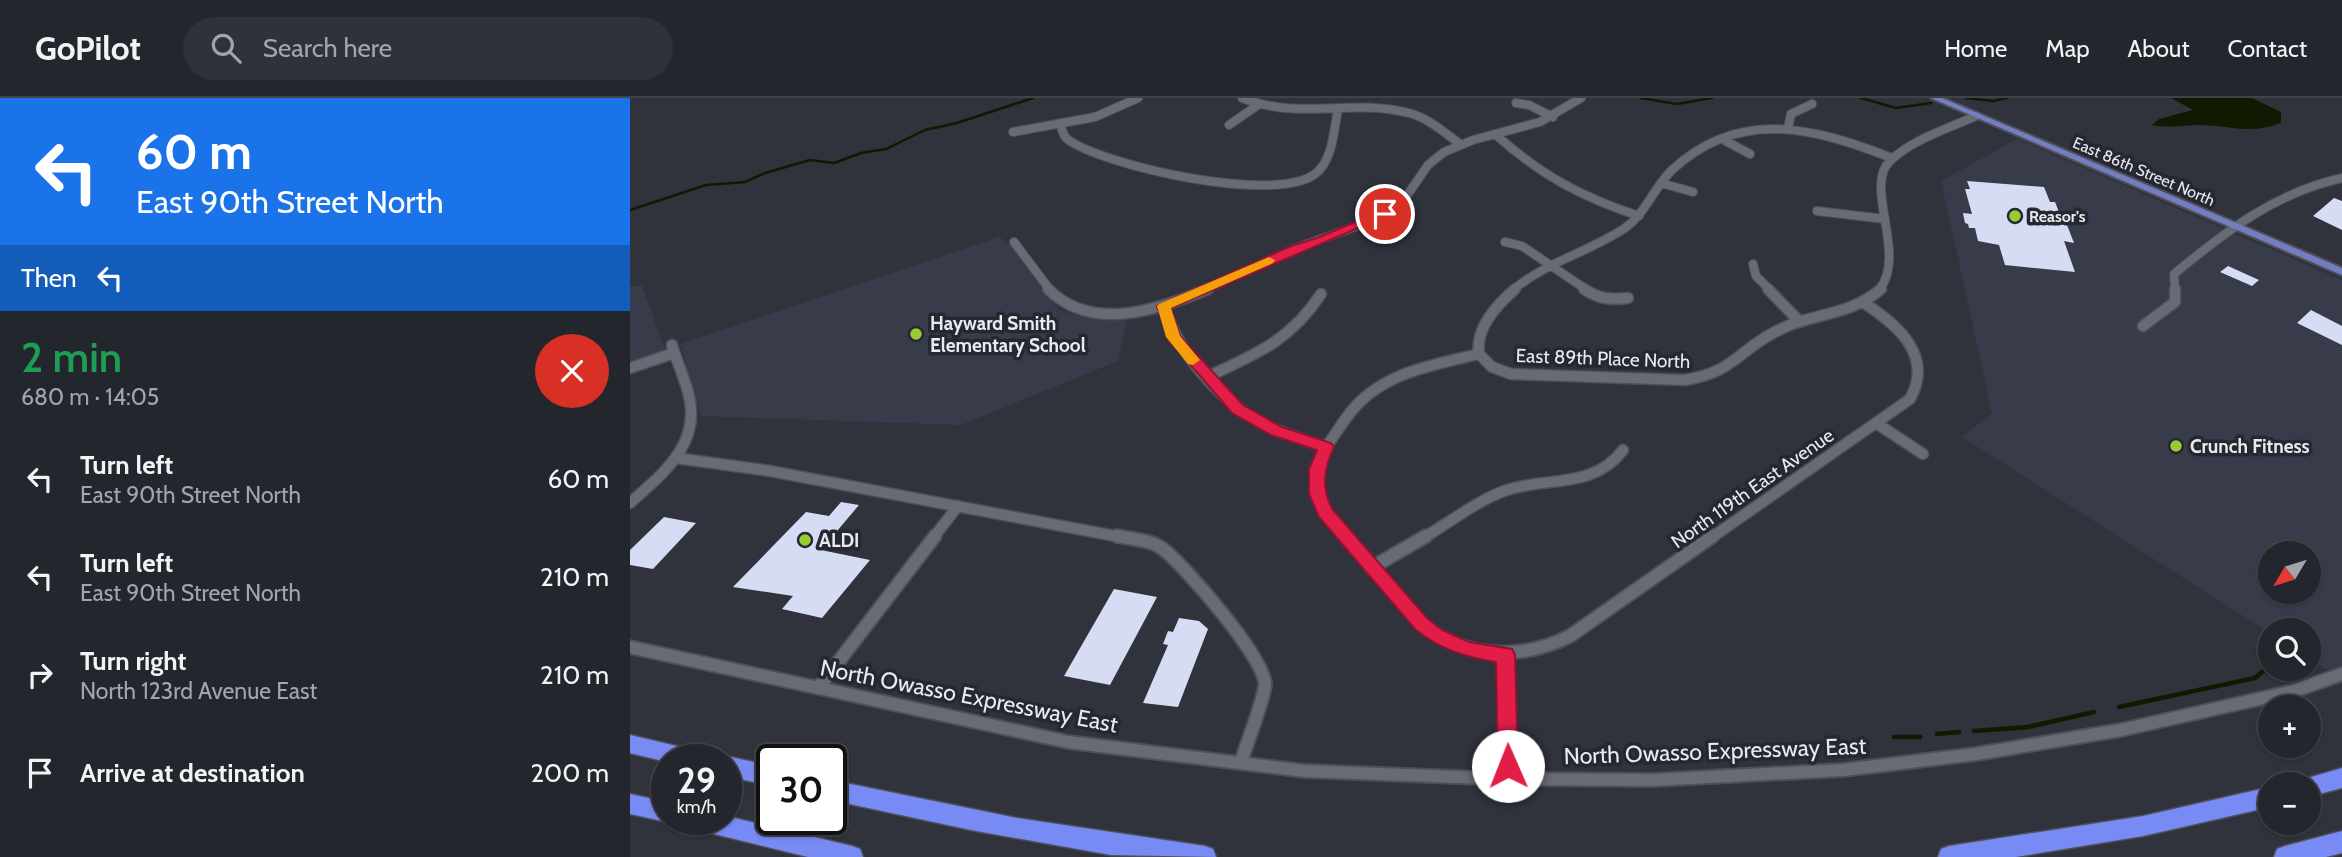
<!DOCTYPE html>
<meta charset="utf-8">
<style>
:root{--surface:#24262d;--page:#303239;--text:#f1f3f6;--muted:#a3a5aa;--line:#414349}
body{margin:0;font-family:Cabin,sans-serif;background:var(--page);color:var(--text);height:100vh;display:flex;flex-direction:column;font-size:26px;white-space:nowrap}
*{box-sizing:border-box;margin:0}
p{font-size:23px;color:var(--muted)}
.icon{flex:none;width:38px;height:38px;fill:none;stroke:currentColor;stroke-width:2;stroke-linecap:round;stroke-linejoin:round}
.map{position:relative;flex:1;overflow:hidden}
.drawer{display:flex;flex-direction:column;background:var(--surface);width:630px}
.drawer>*{flex:none}
.guide{background:#1a73e8;color:#fff;overflow:hidden}
.needle{width:46px;rotate:232deg}
.buttons{position:absolute;left:1628px;top:443px;display:grid;gap:14px}
.buttons a{display:grid;place-items:center;width:63px;height:63px;border-radius:50%;background:var(--surface);box-shadow:0 2px 5px #0004,0 0 0 2px var(--line);font-size:35px}
.speed{position:absolute;left:21px;top:646px;display:flex;gap:14px;font-size:35px;font-weight:700;text-align:center}
.speed>*{display:grid;place-content:center;width:91px;height:91px;border-radius:50%;background:var(--surface);box-shadow:0 2px 5px #0004,0 0 0 2px var(--line);line-height:1}
.speed small{font-size:18px;font-weight:400}
.speed .limit{border:4px solid #111;border-radius:10px;background:#fff;color:#111}
.pin{position:absolute;display:grid;place-items:center;width:60px;height:60px;color:#fff;margin:-30px;border:4px solid #fff;border-radius:50%;box-shadow:0 2px 7px #0007}
.me{position:absolute;width:77px;margin:-38px;rotate:359deg;stroke-linejoin:round;filter:drop-shadow(0 0 5px #0008)}
.turn{display:flex;align-items:center;gap:24px;height:147px;padding:0 21px;font-size:32px}
.turn .icon{width:91px;height:91px;stroke-width:2.5}
.turn b{display:block;font-size:49px;line-height:60px}
.then{display:flex;align-items:center;height:66px;padding:0 21px;background:#0003;gap:14px;font-size:26px}
.round{display:grid;place-items:center;flex:none;width:74px;height:74px;border-radius:37px;background:var(--page)}
.head{display:flex;align-items:center;justify-content:space-between;height:119px;padding:0 21px}
h1{font-size:42px;font-weight:600;line-height:52px;color:#1e9e55}
ul{padding:0;list-style:none}
li{display:flex;align-items:center;gap:21px;height:98px;padding:0 21px}
li div{flex:1}
li b{display:block;font-size:26px}
li em{font-style:normal}
header{display:flex;align-items:center;gap:42px;box-sizing:border-box;height:98px;padding:0 35px;background:var(--surface);border-bottom:2px solid var(--line)}
header strong{font-size:33px}
nav{display:flex;gap:38px;margin-inline-start:auto;font-size:24px}
.search{width:490px;height:63px;background:var(--page);display:flex;align-items:center;gap:18px;box-sizing:border-box;padding:0 24px;border-radius:38px;color:var(--muted);font-size:26px}
main{display:flex;flex:1;min-height:0}
.map>svg:first-child{display:block}
.built{fill:#383c4a;fill-rule:evenodd}
.water{fill:#101a00}
.lines{fill:none;stroke-linecap:round;stroke-linejoin:round}
.stream-far1{stroke:#101a00;stroke-width:2.5}
.stream{stroke:#101a00;stroke-width:4.5}
.building{fill:#d5dcf4}
.minor-far2-casing{stroke:#4e5058;stroke-width:10}
.minor-far1-casing{stroke:#4e5058;stroke-width:13}
.minor-casing{stroke:#4e5058;stroke-width:16}
.major-casing{stroke:#4e5058;stroke-width:4}
.highway-casing{stroke:#4e5058;stroke-width:3}
.minor-far2{stroke:#686b75;stroke-width:8}
.minor-far1{stroke:#686b75;stroke-width:10}
.minor{stroke:#686b75;stroke-width:12}
.major{fill:#727ec1;fill-rule:evenodd}
.highway{fill:#788af4;fill-rule:evenodd}
.route{fill:#e11d48;stroke:#92132f;stroke-width:2}
.slow{fill:#f59e0b}
.poi-dot{fill:#9bcb32;stroke:#262831;stroke-width:2.5}
.labels{text-anchor:middle;stroke-width:7;stroke-linejoin:round;paint-order:stroke}
.far-street-label{font-size:16px;fill:#e8eaf0;stroke:#262831}
.far-poi-label{font-size:16px;font-weight:bold;fill:#e8eaf0;stroke:#262831;text-anchor:start}
.poi-label{font-size:19px;font-weight:bold;fill:#e8eaf0;stroke:#262831;text-anchor:start}
.street-label{font-size:19px;fill:#e8eaf0;stroke:#262831}
.near-street-label{font-size:23px;fill:#e8eaf0;stroke:#262831}
</style>
<header>
<strong>GoPilot</strong>
<div class="search"><svg class="icon" aria-label="search" viewBox="0 0 24 24"><circle cx="10" cy="10" r="6"/><path d="M15 15l6 6"/></svg>Search here</div>
<nav><a>Home</a><a>Map</a><a>About</a><a>Contact</a></nav>
</header>
<main>
<section class="drawer">
<div class="guide">
<div class="turn"><svg class="icon" aria-label="left" viewBox="0 0 24 24"><path d="M17 20v-9H6M10 6l-5 5 5 5"/></svg><div><b>60 m</b>East 90th Street North</div></div>
<div class="then">Then<svg class="icon" aria-label="left" viewBox="0 0 24 24"><path d="M17 20v-9H6M10 6l-5 5 5 5"/></svg></div>
</div>
<div class="head"><div><h1>2 min</h1><p>680 m · 14:05</p></div><a class="round" style="background:#d93025;color:#fff"><svg class="icon" aria-label="close" viewBox="0 0 24 24"><path d="M6 6l12 12M18 6L6 18"/></svg></a></div>
<ul>
<li><svg class="icon" aria-label="left" viewBox="0 0 24 24"><path d="M17 20v-9H6M10 6l-5 5 5 5"/></svg><div><b>Turn left</b><p>East 90th Street North</p></div><em>60 m</em></li>
<li><svg class="icon" aria-label="left" viewBox="0 0 24 24"><path d="M17 20v-9H6M10 6l-5 5 5 5"/></svg><div><b>Turn left</b><p>East 90th Street North</p></div><em>210 m</em></li>
<li><svg class="icon" aria-label="right" viewBox="0 0 24 24"><path d="M7 20v-9h11M14 6l5 5-5 5"/></svg><div><b>Turn right</b><p>North 123rd Avenue East</p></div><em>210 m</em></li>
<li><svg class="icon" aria-label="arrive" viewBox="0 0 24 24"><path d="M6 21V4h12l-3 4 3 4H6"/></svg><div><b>Arrive at destination</b></div><em>200 m</em></li>
</ul>
</section>
<div class="map">
<svg width="1712" height="759" viewBox="0 0 1712 759">
<rect width="100%" height="100%" fill="#30323c"/>
<!-- built -->
<path class="built" d="M 1387,41 L 1712,182 L 1712,568 L 1700,573 L 1678,559 L 1678,532 L 1640,532 L 1640,535 L 1332,339 L 1362,315 L 1311,83 ZM 1640,455 L 1678,455 L 1678,494 L 1640,494 Z
M 369,139 L 381,147 L 429,212 L 449,218 L 498,218 L 488,263 L 331,327 L 71,318 L 50,246 Z
M 0,188 L 12,188 L 36,254 L 0,267 Z"/>
<!-- water -->
<path class="water" d="M 1541,0 L 1622,0 L 1651,14 L 1651,25 C 1615,38 1600,26 1565,27 C 1550,28 1537,30 1522,27 L 1529,21 L 1563,12 Z"/>
<g class="lines">
<!-- stream-far1 -->
<path class="stream-far1" d="M 1011,0 L 1047,6 L 1082,0
M 1231,0 L 1266,10 L 1301,5
M 1336,0 L 1363,3 L 1377,0
M 0,112 L 76,87 L 115,84 L 135,75 L 180,62 L 204,65 L 231,55 L 256,51 L 295,32 L 327,25 L 403,0"/>
<!-- stream -->
<path class="stream" d="M 1489,609 L 1625,580 L 1640,567
M 1344,633 L 1398,629 L 1464,614
M 1307,636 L 1329,634
M 1264,639 L 1290,639"/>
</g>
<!-- building -->
<path class="building" d="M 1337,83 L 1414,89 L 1420,104 L 1425,104 L 1429,114 L 1436,115 L 1441,127 L 1437,127 L 1444,145 L 1434,143 L 1445,174 L 1375,167 L 1369,147 L 1348,143 L 1345,130 L 1339,130 L 1338,126 L 1335,125 L 1333,115 L 1342,116 L 1335,91 L 1340,91 Z
M 1704,100 L 1712,103 L 1712,132 L 1683,118 Z
M 1598,168 L 1629,182 L 1622,188 L 1590,174 Z
M 1681,212 L 1712,228 L 1712,247 L 1667,225 Z
M 211,404 L 229,407 L 191,452 L 240,462 L 192,520 L 152,511 L 163,498 L 103,489 L 176,414 L 199,418 Z
M 34,419 L 66,425 L 23,471 L 0,467 L 0,452 Z
M 484,491 L 527,499 L 480,587 L 434,578 Z
M 549,520 L 569,523 L 578,531 L 548,609 L 513,605 L 538,547 L 533,546 L 538,533 L 543,534 Z"/>
<g class="lines">
<defs>
<path id="minor-far2" d="M 612,0 C 671,23 722,0 779,15 C 798,20 814,34 830,46
M 886,5 L 899,7 L 923,19
M 430,25 C 432,32 433,39 440,43 C 480,69 645,106 685,76 C 703,63 704,31 708,11
M 599,27 L 628,7
M 1158,30 L 1161,16 L 1182,6
M 383,34 L 465,19 L 508,0
M 866,37 C 911,77 951,99 1009,118
M 1094,42 L 1120,56
M 1031,85 L 1063,94
M 1187,113 L 1255,121
M 384,144 L 420,192
M 875,144 L 892,148 L 957,192
M 1123,166 L 1126,178 L 1140,192
M 574,192 L 664,151 L 746,121 L 776,99 L 798,67 L 814,54 L 843,42 L 910,24 L 951,0
M 883,192 C 916,164 959,154 995,130 C 1016,115 1024,89 1042,72 C 1110,9 1185,30 1262,60
M 1249,192 C 1278,157 1233,88 1260,63 C 1283,41 1317,31 1346,18
M 1545,192 L 1544,176 C 1596,133 1645,95 1712,80"/>
<path id="minor-far1" d="M 418,191 C 462,235 528,212 578,191
M 954,191 C 969,201 980,202 998,200
M 1138,191 L 1170,224
M 534,208 C 548,254 587,300 630,324 C 651,335 673,342 696,349 C 677,388 691,410 717,440
M 1513,228 L 1545,204 L 1545,191
M 849,256 L 862,269 L 881,276 L 1055,282 C 1103,274 1106,255 1143,235 C 1180,214 1217,220 1251,191
M 849,256 C 845,230 867,207 885,191
M 0,270 L 44,255
M 577,279 C 626,256 660,243 691,196
M 1246,325 L 1293,356
M 696,349 C 706,336 714,321 725,309 C 756,274 806,266 849,256
M 46,360 L 140,373 L 496,440
M 0,405 C 32,376 71,347 59,298 C 55,281 47,264 42,247
M 303,440 L 328,408
M 793,440 C 819,425 845,404 874,393 C 915,378 963,392 993,352
M 1081,440 L 1280,301 C 1304,258 1268,227 1234,205"/>
<path id="minor" d="M 487,438 C 502,441 521,442 533,451 C 555,468 636,561 635,587 C 634,602 616,647 611,664
M 715,438 C 733,459 750,479 768,499 C 776,509 784,520 793,527 C 837,561 892,562 940,538 L 1083,438
M 741,470 L 796,438
M 0,549 L 438,644 L 675,673 L 878,681 L 1023,682 L 1213,672 L 1346,656 L 1491,632 L 1664,593 L 1712,576
M 876,557 L 878,681
M 189,589 L 305,438"/>
<path id="major" d="M 1301,0 L 1312,0 L 1712,170 L 1712,177 Z"/>
<path id="highway" d="M 0,637 L 68,653 L 75,655 L 78,662 L 37,662 L 37,664 L 0,655 Z
M 96,658 L 142,668 L 142,688 L 96,678 L 96,662 L 89,662 Z
M 1712,670 L 1712,690 L 1678,699 L 1678,686 L 1669,686 L 1671,682 Z
M 201,682 L 387,720 L 575,748 L 583,751 L 586,759 L 481,757 L 341,732 L 201,702 Z
M 1640,689 L 1640,709 L 1513,738 L 1386,759 L 1308,759 L 1311,751 L 1319,748 L 1513,718 Z
M 0,696 L 37,704 L 37,721 L 44,721 L 37,724 L 0,716 Z
M 96,718 L 222,748 L 230,751 L 233,759 L 178,759 L 64,731 L 57,728 L 54,721 L 96,721 Z
M 1712,733 L 1712,755 L 1696,759 L 1644,759 L 1647,751 L 1655,748 Z"/>
</defs>
<!-- minor-far2 casing -->
<use href="#minor-far2" class="minor-far2-casing"/>
<!-- minor-far1 casing -->
<use href="#minor-far1" class="minor-far1-casing"/>
<!-- minor casing -->
<use href="#minor" class="minor-casing"/>
<!-- major casing -->
<use href="#major" class="major-casing"/>
<!-- highway casing -->
<use href="#highway" class="highway-casing"/>
<!-- minor-far2 -->
<use href="#minor-far2" class="minor-far2"/>
<!-- minor-far1 -->
<use href="#minor-far1" class="minor-far1"/>
<!-- minor -->
<use href="#minor" class="minor"/>
<!-- major -->
<use href="#major" class="major"/>
<!-- highway -->
<use href="#highway" class="highway"/>
</g>
<!-- route -->
<path class="route" d="M 751,113 L 761,116 L 541,210 L 550,238 L 613,307 L 652,329 L 701,345 L 704,349 C 694,371 691,388 702,411 L 797,520 L 812,532 L 839,544 L 882,551 L 885,557 L 888,668 L 885,675 L 878,678 L 871,675 L 868,668 L 866,564 C 835,559 809,551 785,531 L 689,419 L 679,396 L 679,371 L 687,352 L 641,337 L 602,315 L 539,242 L 527,208 L 661,148 L 687,140 Z"/>
<!-- slow -->
<path class="slow" d="M 639,159 L 645,162 L 643,165 L 541,210 L 550,238 L 570,262 L 563,267 L 558,266 L 536,239 L 527,208 L 529,206 Z"/>
<!-- markers -->
<g class="poi-dot">
<circle cx="1385" cy="118" r="7"/>
<circle cx="286" cy="236" r="7"/>
<circle cx="1546" cy="348" r="7"/>
<circle cx="175" cy="442" r="7"/>
</g>
<g class="labels">
<!-- far-street labels -->
<g class="far-street-label">
<text transform="translate(1514 73) rotate(23)" y="6">East 86th Street North</text>
</g>
<!-- far-poi labels -->
<g class="far-poi-label">
<text x="1399" y="124">Reasor's</text>
</g>
<!-- poi labels -->
<g class="poi-label">
<text x="300" y="232">Hayward Smith<tspan x="300" dy="22">Elementary School</tspan></text>
<text x="1560" y="355">Crunch Fitness</text>
<text x="189" y="449">ALDI</text>
</g>
<!-- street labels -->
<g class="street-label">
<text transform="translate(973 260) rotate(2)" y="7">East 89th Place North</text>
<text transform="translate(1122 390) rotate(-35)" y="7">North 119th East Avenue</text>
</g>
<!-- near-street labels -->
<g class="near-street-label">
<text transform="translate(339 598) rotate(11)" y="8">North Owasso Expressway East</text>
<text transform="translate(1085 653) rotate(-2)" y="8">North Owasso Expressway East</text>
</g>
</g>
</svg>
<div class="buttons">
<a><svg class="needle" viewBox="-14 -14 28 28"><path d="M0-13l5 13h-10z" fill="#e53935"/><path d="M0 13l5-13h-10z" fill="#a3a5aa"/></svg></a>
<a><svg class="icon" aria-label="search" viewBox="0 0 24 24"><circle cx="10" cy="10" r="6"/><path d="M15 15l6 6"/></svg></a>
<a>+</a>
<a>−</a>
</div>
<div class="speed"><div>29<small>km/h</small></div><div class="limit">30</div></div>
<div class="pin" style="left:755px;top:116px;background:#d93025"><svg class="icon" aria-label="arrive" viewBox="0 0 24 24"><path d="M6 21V4h12l-3 4 3 4H6"/></svg></div>
<svg class="me" style="left:878px;top:668px" viewBox="-20 -20 40 40"><circle r="19" fill="#fff"/><path d="M0-13L10 11 0 6-10 11z" fill="#e11d48"/></svg>
</div>
</main>
